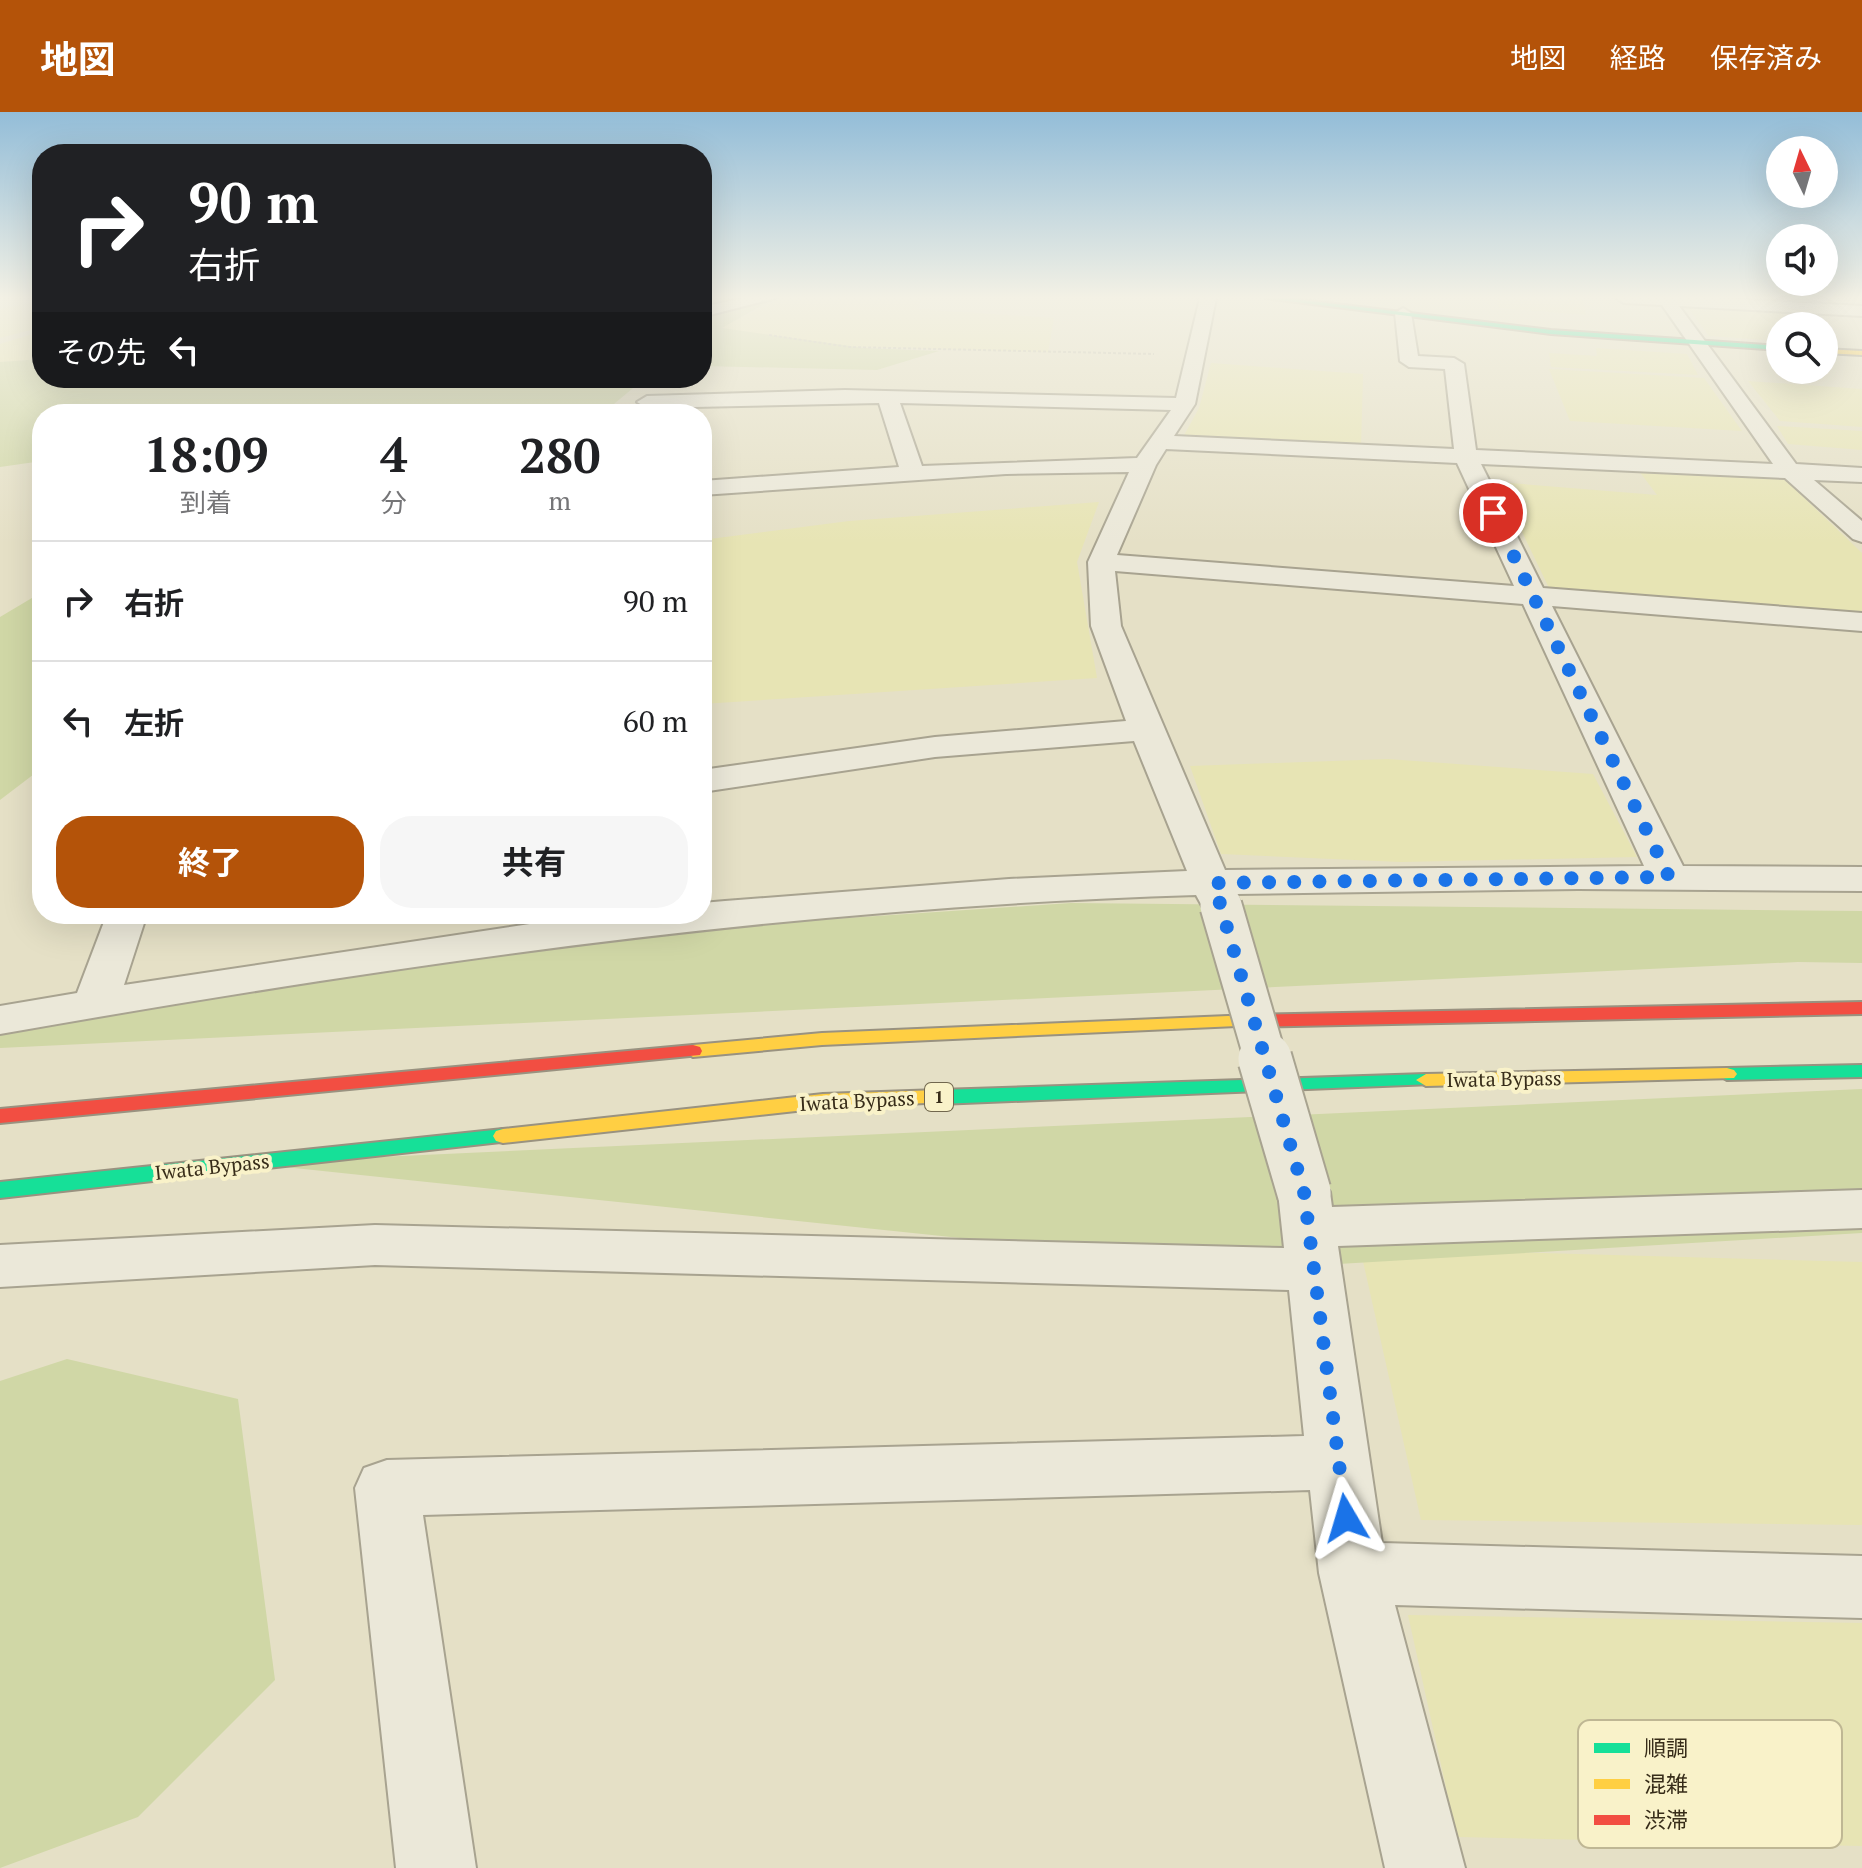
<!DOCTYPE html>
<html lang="ja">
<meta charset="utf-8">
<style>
:root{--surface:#fff;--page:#f6f6f6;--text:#202124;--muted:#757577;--line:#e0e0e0;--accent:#b45309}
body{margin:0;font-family:"PT Serif","Noto Sans JP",serif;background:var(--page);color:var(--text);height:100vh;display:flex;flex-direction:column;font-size:30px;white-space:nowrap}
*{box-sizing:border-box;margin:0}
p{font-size:26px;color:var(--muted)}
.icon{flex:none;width:44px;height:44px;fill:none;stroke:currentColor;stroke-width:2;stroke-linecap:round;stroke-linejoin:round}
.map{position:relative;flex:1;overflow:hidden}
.side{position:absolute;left:32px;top:292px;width:680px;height:520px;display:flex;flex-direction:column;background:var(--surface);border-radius:32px;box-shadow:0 8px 32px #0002}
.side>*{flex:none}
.guide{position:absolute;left:32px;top:32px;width:680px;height:244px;border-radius:32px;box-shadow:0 8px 32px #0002;background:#202124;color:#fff;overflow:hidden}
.needle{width:52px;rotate:355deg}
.tools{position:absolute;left:1766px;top:24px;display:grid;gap:16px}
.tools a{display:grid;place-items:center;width:72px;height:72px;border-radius:50%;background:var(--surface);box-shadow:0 8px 32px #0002;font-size:40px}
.pin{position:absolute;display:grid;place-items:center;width:68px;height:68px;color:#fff;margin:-34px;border:4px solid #fff;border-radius:50%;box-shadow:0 2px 8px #0007}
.me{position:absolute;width:88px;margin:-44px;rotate:353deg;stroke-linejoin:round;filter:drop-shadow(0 0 6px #0008)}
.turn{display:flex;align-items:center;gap:28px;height:168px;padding:0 24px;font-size:36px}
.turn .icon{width:104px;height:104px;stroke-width:2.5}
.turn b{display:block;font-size:56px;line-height:68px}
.then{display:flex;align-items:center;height:76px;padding:0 24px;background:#0003;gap:16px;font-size:30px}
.eta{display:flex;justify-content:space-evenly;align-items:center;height:136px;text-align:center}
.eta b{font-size:48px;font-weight:700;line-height:56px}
.cta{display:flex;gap:16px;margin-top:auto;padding:16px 24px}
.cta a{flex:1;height:92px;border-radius:32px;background:var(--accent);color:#fff;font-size:32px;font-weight:700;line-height:92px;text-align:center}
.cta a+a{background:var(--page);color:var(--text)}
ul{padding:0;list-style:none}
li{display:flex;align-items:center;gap:24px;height:120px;padding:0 24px;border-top:2px solid var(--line)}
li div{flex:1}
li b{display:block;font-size:30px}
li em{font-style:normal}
header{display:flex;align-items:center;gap:48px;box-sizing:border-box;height:112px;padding:0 40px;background:var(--accent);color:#fff}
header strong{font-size:38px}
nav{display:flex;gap:44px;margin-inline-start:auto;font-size:28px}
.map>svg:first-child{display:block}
.farmland{fill:#e7e4b4}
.green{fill:#d0d7a6}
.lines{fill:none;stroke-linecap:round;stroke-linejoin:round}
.street-casing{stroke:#a8a390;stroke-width:4}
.fast-casing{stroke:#999280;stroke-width:4}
.slow-casing{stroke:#999280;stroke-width:4}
.jam-casing{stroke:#999280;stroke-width:4}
.path{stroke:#c3c0b0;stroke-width:2;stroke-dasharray:3 2;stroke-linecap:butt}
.street{fill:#ebe8d9;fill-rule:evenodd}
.fast{fill:#16e098;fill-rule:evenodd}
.slow{fill:#ffcf43;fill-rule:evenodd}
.jam{fill:#f24e42;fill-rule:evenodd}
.street-bridge-far1-casing{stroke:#a8a390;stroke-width:45;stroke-linecap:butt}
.street-bridge-casing{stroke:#a8a390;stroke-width:57;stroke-linecap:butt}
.street-bridge-far1{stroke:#ebe8d9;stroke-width:41}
.street-bridge{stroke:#ebe8d9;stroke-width:53}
.route{stroke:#1a73e8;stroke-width:14;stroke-dasharray:0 25.2}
.labels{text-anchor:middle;stroke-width:8;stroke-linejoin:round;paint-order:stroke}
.shield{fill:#f9f2c9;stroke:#71674e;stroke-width:2}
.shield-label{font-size:18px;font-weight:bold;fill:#372c19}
.street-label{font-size:20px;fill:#372c19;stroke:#f9f2c9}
.key{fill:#f9f2c9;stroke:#bfb794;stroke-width:2}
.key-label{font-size:22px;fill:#372c19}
</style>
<header>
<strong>地図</strong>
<nav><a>地図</a><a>経路</a><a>保存済み</a></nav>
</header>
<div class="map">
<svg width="1862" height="1756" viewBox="0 0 1862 1756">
<rect width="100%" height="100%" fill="#e5e0c6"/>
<!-- farmland -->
<path class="farmland" d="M 781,186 L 923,186 L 916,197 L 1054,206 L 1048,240 L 849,235 L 720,216 Z
M 1497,186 L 1583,186 L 1586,203 L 1499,196 Z
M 42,189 L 42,215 L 0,226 L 0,197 Z
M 1685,192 L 1778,197 L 1792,214 L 1780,214 L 1780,229 L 1709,224 Z
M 42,219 L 42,247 L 0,250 L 0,232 Z
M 1596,236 L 1687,242 L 1698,263 L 1551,255 L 1549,241 L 1597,244 Z
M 1211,251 L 1363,262 L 1361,336 L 1182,327 L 1199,296 Z
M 1549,257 L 1704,266 L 1742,319 L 1570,309 Z
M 1748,269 L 1862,277 L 1862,315 L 1780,309 Z
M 1777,314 L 1862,319 L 1862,338 L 1788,332 Z
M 1636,355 L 1780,363 L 1862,441 L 1862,503 L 1551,480 L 1498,370 L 1657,383 Z
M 1099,390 L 1077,450 L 1097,566 L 702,592 L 702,428 L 849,409 Z
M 1388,647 L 1593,662 L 1637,745 L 1401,750 L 1221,742 L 1190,654 Z
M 1360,1136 L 1862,1150 L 1862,1413 L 1421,1408 Z
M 1408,1503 L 1862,1511 L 1862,1734 L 1457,1725 Z"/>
<!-- green -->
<path class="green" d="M 702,186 L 775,186 L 722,216 L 864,236 L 939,239 L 877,258 L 702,254 Z
M 42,247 L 42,266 L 645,266 L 602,302 L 42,302 L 42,349 L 0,355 L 0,250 Z
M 42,480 L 42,656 L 0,688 L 0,505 Z
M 1071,791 L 1862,799 L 1862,851 L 1798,850 L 0,936 L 0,923 L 518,828 Z
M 1862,977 L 1862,1121 L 1255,1157 L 247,1051 Z
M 67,1247 L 238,1287 L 275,1568 L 138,1705 L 0,1756 L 0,1269 Z"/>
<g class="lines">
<defs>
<path id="street" d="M 744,186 L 776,186 L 702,205 L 702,195 Z
M 1200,186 L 1216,186 L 1195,292 L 1174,324 L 1454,337 L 1445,257 L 1409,255 L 1400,249 L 1395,201 L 1403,196 L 1411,201 L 1418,244 L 1454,246 L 1464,252 L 1476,338 L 1773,352 L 1662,193 L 1624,191 L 1616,186 L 1718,186 L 1862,194 L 1862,204 L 1679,194 L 1796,352 L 1862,356 L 1862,370 L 1814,368 L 1862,409 L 1862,430 L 1853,427 L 1785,366 L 1481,352 L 1543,476 L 1862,501 L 1862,519 L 1552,494 L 1683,754 L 1862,755 L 1862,779 L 1578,777 L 1236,782 L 1241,794 L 1235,803 L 1221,806 L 1207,803 L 1196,783 C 793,795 397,852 0,922 L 0,894 L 77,881 L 107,802 L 147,802 L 124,873 L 543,810 L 607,802 L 702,802 L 702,791 L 725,789 L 1009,767 L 1187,759 L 1134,629 L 935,645 L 702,680 L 702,658 L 935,625 L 1126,609 L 1091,514 L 1088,450 L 1129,360 L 1006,362 L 702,383 L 702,369 L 899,355 L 879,291 L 647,296 L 637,290 L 647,284 L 845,278 L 1176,286 ZM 900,291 L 1171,298 L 1137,346 L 922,354 ZM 1166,337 L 1457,351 L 1514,474 L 1117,443 L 1156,353 ZM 1115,459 L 1523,492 L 1644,754 L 1225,758 L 1121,514 Z
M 1304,1061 L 1322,1067 L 1330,1080 L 1332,1095 L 1862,1078 L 1862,1116 L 1338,1134 L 1382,1431 L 1862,1444 L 1862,1506 L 1395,1493 L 1465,1756 L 1385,1756 L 1319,1461 L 1310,1378 L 423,1403 L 476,1756 L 396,1756 L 355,1376 L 364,1356 L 387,1348 L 1304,1324 L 1289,1178 L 375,1153 L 0,1175 L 0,1133 L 375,1113 L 1284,1136 L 1278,1080 L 1286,1067 Z"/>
<path id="fast" d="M 1265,186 L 1286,186 L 1551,218 L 1780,234 L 1780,238 L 1551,222 Z
M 1862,953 L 1862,965 L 1727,968 L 1717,962 L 1727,956 Z
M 1426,962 L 1433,964 L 1436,968 L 1433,972 L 939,992 L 932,990 L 929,985 L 932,980 L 939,978 Z
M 503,1017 L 510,1019 L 513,1024 L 510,1029 L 0,1086 L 0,1070 Z"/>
<path id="slow" d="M 1824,237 L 1862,239 L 1862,243 L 1824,241 Z
M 1252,903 L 1261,909 L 1259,913 L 822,933 L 693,945 L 684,939 L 693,933 L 822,921 Z
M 1727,956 L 1734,958 L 1737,962 L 1734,966 L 1426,974 L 1416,968 L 1426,962 Z
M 939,978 L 946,980 L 949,985 L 946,990 L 823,996 L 503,1031 L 496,1029 L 493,1024 L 496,1019 L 503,1017 L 823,982 Z"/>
<path id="jam" d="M 1862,890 L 1862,902 L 1252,915 L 1243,909 L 1252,903 Z
M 693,933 L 700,935 L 702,939 L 700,943 L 0,1011 L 0,997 Z"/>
</defs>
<!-- street casing -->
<use href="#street" class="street-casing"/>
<!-- fast casing -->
<use href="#fast" class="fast-casing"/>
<!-- slow casing -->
<use href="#slow" class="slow-casing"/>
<!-- jam casing -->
<use href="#jam" class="jam-casing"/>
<!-- path -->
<path class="path" d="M 769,223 L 849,235 L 1154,242"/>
<!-- street -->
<use href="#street" class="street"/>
<!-- fast -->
<use href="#fast" class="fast"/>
<!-- slow -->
<use href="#slow" class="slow"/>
<!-- jam -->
<use href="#jam" class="jam"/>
<defs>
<path id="street-bridge-far1" d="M 1221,794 L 1266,949"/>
<path id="street-bridge" d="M 1265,947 L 1304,1080"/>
</defs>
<!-- street-bridge-far1 casing -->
<use href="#street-bridge-far1" class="street-bridge-far1-casing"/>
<!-- street-bridge casing -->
<use href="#street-bridge" class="street-bridge-casing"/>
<!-- street-bridge-far1 -->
<use href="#street-bridge-far1" class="street-bridge-far1"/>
<!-- street-bridge -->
<use href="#street-bridge" class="street-bridge"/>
</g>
<!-- sky -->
<linearGradient id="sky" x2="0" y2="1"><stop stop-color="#93bdd8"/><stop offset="0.43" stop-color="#f3f1e5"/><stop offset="1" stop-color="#f3f1e5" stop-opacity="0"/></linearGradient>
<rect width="1862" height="432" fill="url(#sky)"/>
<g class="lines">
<!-- route -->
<path class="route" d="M 1346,1406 L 1304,1080 L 1214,771 L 1669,765 L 1493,401"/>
</g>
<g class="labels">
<!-- shield labels -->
<rect class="shield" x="925" y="971" width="28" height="28" rx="6"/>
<g class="shield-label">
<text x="939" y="991">1</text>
</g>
<!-- street labels -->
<g class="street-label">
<text transform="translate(1504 967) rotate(-1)" y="7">Iwata Bypass</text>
<text transform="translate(857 989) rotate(-3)" y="7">Iwata Bypass</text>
<text transform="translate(212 1055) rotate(-6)" y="7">Iwata Bypass</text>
</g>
</g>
<!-- legend -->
<rect x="1578" y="1608" width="264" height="128" rx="12" class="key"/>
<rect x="1594" y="1631" width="36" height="10" fill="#16e098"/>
<rect x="1594" y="1667" width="36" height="10" fill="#ffcf43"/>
<rect x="1594" y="1703" width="36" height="10" fill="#f24e42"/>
<g class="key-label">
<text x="1644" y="1644">順調</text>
<text x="1644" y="1680">混雑</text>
<text x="1644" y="1716">渋滞</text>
</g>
</svg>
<div class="tools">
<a><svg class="needle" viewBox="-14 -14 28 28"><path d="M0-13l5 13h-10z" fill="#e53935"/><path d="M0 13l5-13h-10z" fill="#757577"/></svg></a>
<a><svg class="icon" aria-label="sound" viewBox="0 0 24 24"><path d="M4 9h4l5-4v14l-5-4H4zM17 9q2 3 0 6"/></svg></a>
<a><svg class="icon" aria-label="search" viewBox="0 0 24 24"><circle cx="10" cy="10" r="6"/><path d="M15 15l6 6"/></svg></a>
</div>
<div class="pin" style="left:1493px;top:401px;background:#d93025"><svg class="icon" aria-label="arrive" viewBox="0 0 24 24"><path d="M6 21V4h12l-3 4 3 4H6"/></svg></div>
<svg class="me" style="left:1346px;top:1406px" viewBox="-20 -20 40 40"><path d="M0-17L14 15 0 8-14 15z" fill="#1a73e8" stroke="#fff" stroke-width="4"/></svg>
<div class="guide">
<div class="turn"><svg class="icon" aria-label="right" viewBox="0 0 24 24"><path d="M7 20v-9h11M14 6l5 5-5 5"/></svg><div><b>90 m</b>右折</div></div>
<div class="then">その先<svg class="icon" aria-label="left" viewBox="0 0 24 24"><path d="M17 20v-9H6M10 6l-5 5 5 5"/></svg></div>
</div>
<section class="side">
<div class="eta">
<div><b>18:09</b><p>到着</p></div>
<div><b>4</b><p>分</p></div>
<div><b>280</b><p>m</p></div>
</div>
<ul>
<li><svg class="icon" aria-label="right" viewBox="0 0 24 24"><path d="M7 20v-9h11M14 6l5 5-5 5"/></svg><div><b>右折</b></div><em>90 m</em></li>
<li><svg class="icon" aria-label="left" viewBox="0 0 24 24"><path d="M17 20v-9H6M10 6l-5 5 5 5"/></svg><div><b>左折</b></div><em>60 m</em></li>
</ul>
<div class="cta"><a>終了</a><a>共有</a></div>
</section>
</div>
